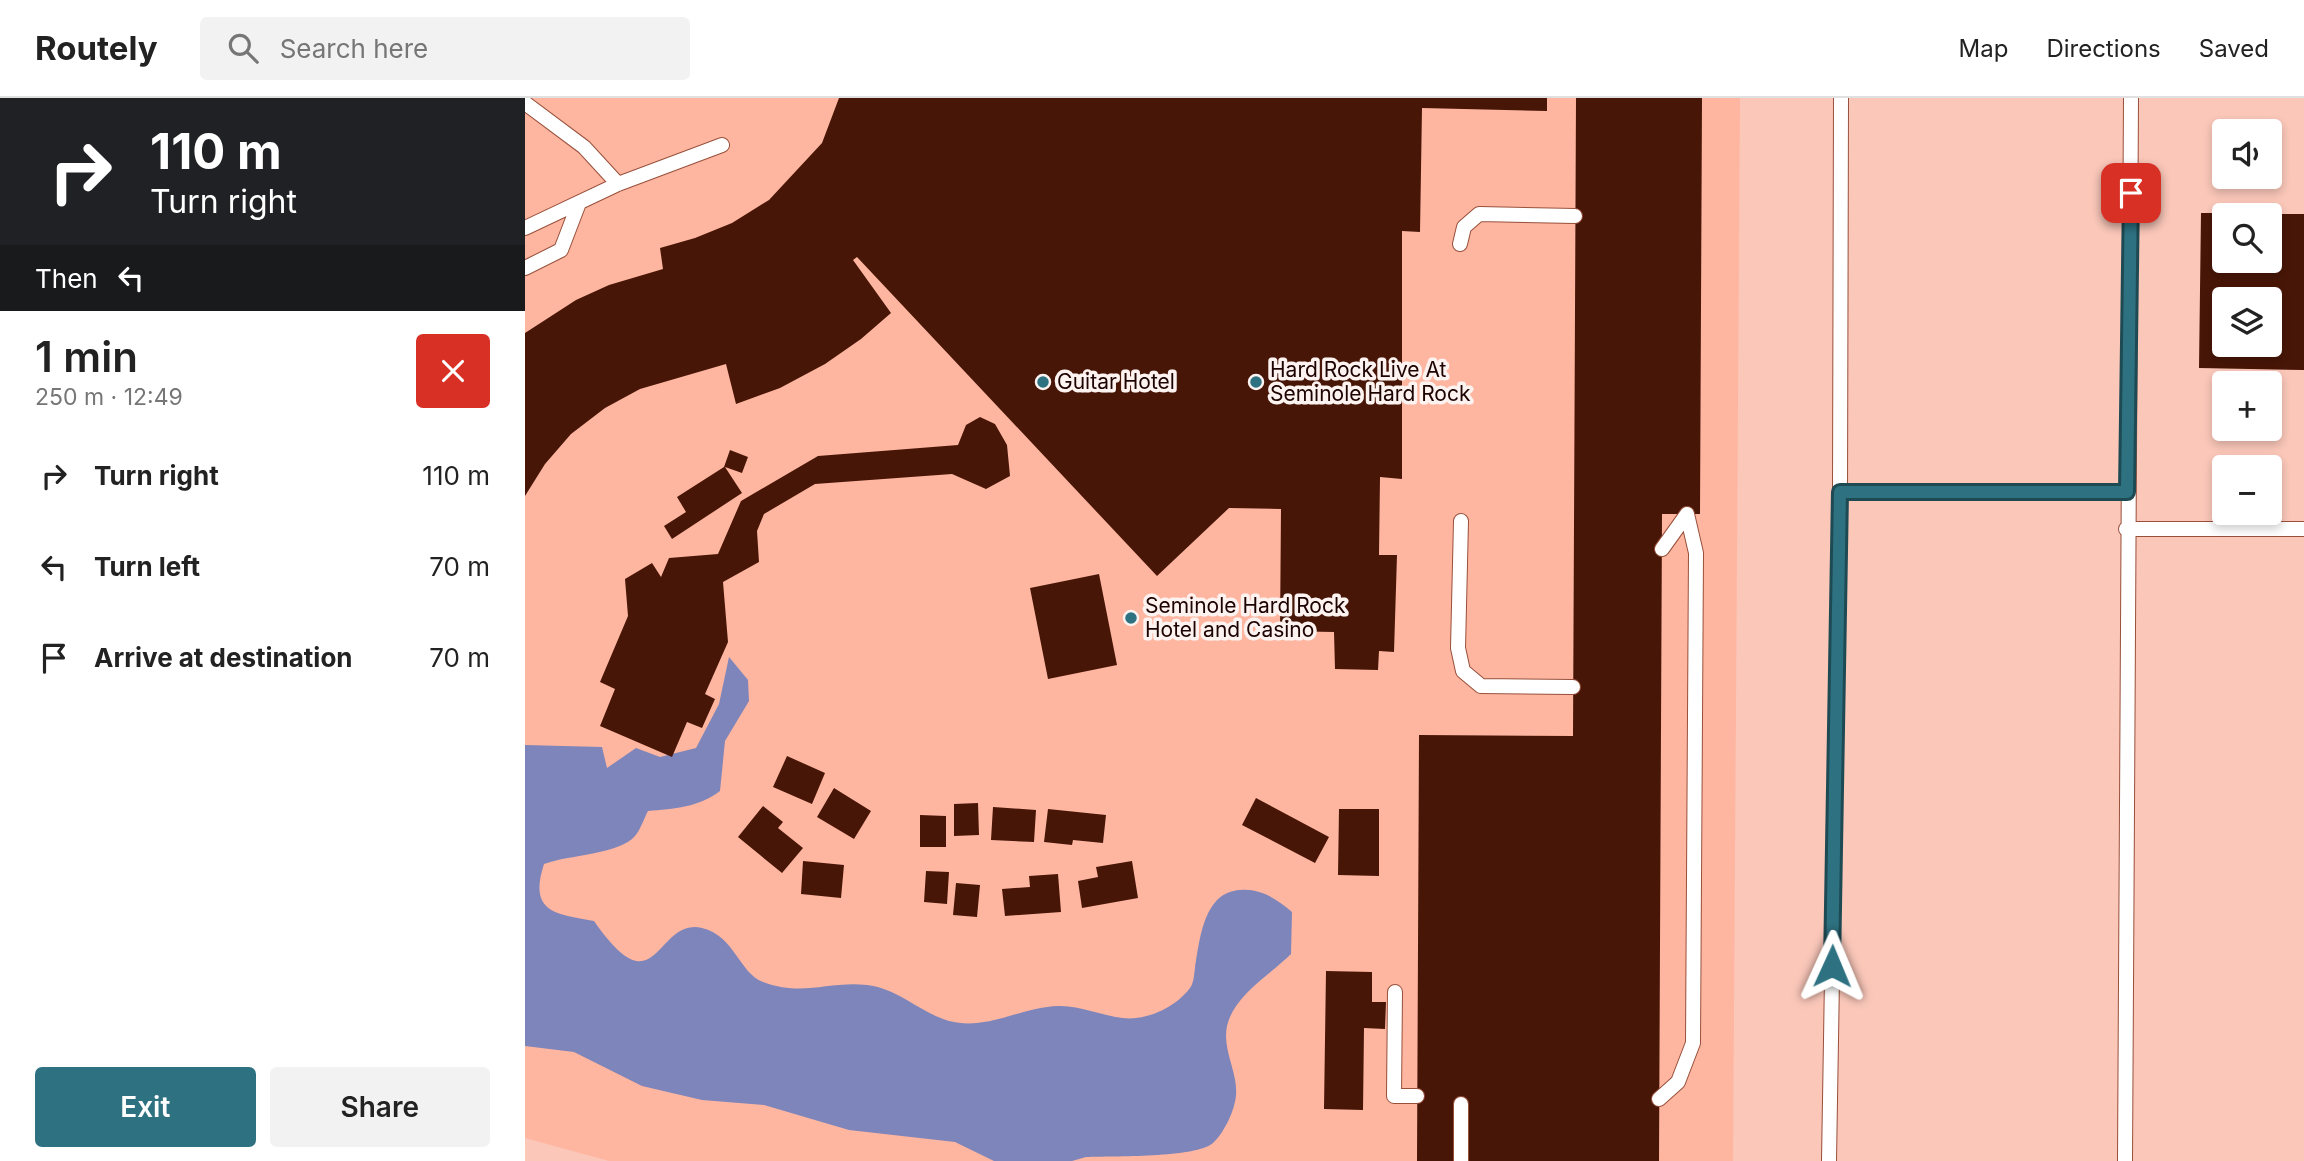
<!DOCTYPE html>
<meta charset="utf-8">
<style>
:root{--surface:#fff;--page:#f2f2f2;--text:#222;--muted:#767676;--line:#e0e0e0;--accent:#2e7282}
body{margin:0;font-family:Inter,sans-serif;background:var(--page);color:var(--text);height:100vh;display:flex;flex-direction:column;font-size:26px;white-space:nowrap}
*{box-sizing:border-box;margin:0}
p{font-size:23px;color:var(--muted)}
.icon{flex:none;width:38px;height:38px;fill:none;stroke:currentColor;stroke-width:2;stroke-linecap:round;stroke-linejoin:round}
.map{position:relative;flex:1;overflow:hidden}
.sheet{display:flex;flex-direction:column;background:var(--surface);width:525px}
.sheet>*{flex:none}
.guide{background:#202124;color:#fff;overflow:hidden}
.fabs{position:absolute;left:1687px;top:21px;display:grid;gap:14px}
.fabs a{display:grid;place-items:center;width:70px;height:70px;border-radius:7px;background:var(--surface);box-shadow:0 4px 10px #0003;font-size:35px}
.pin{position:absolute;display:grid;place-items:center;width:60px;height:60px;color:#fff;margin:-30px;border-radius:14px;box-shadow:0 4px 10px #0006}
.me{position:absolute;width:77px;margin:-38px;rotate:1deg;stroke-linejoin:round;filter:drop-shadow(0 0 5px #0008)}
.turn{display:flex;align-items:center;gap:24px;height:147px;padding:0 35px;font-size:32px}
.turn .icon{width:91px;height:91px;stroke-width:2.5}
.turn b{display:block;font-size:49px;line-height:60px}
.then{display:flex;align-items:center;height:66px;padding:0 35px;background:#0003;gap:14px;font-size:26px}
.round{display:grid;place-items:center;flex:none;width:74px;height:74px;border-radius:7px;background:var(--page)}
.head{display:flex;align-items:center;justify-content:space-between;height:119px;padding:0 35px}
h1{font-size:42px;font-weight:600;line-height:52px}
.button{display:flex;gap:14px;margin-top:auto;padding:14px 35px}
.button a{flex:1;height:80px;border-radius:7px;background:var(--accent);color:#fff;font-size:28px;font-weight:600;line-height:80px;text-align:center}
.button a+a{background:var(--page);color:var(--text)}
ul{padding:0;list-style:none}
li{display:flex;align-items:center;gap:21px;height:91px;padding:0 35px}
li div{flex:1}
li b{display:block;font-size:26px}
li em{font-style:normal}
header{display:flex;align-items:center;gap:42px;box-sizing:border-box;height:98px;padding:0 35px;background:var(--surface);border-bottom:2px solid var(--line)}
header strong{font-size:33px}
nav{display:flex;gap:38px;margin-inline-start:auto;font-size:24px}
.search{width:490px;height:63px;background:var(--page);display:flex;align-items:center;gap:18px;box-sizing:border-box;padding:0 24px;border-radius:7px;color:var(--muted);font-size:26px}
main{display:flex;flex:1;min-height:0}
.map>svg:first-child{display:block}
.built{fill:#feb6a1}
.water{fill:#7d85ba}
.building{fill:#481607;fill-rule:evenodd}
.lines{fill:none;stroke-linecap:round;stroke-linejoin:round}
.lane-casing{stroke:#98503b;stroke-width:16}
.lane{stroke:#fff;stroke-width:14}
.route-casing{stroke:#1e4a54;stroke-width:18}
.route{stroke:#2e7282;stroke-width:12}
.poi-dot{fill:#2e7282;stroke:#fcf3f1;stroke-width:2.5}
.labels{text-anchor:middle;stroke-width:7;stroke-linejoin:round;paint-order:stroke}
.poi-label{font-size:21px;fill:#1d0300;stroke:#fcf3f1;text-anchor:start}
</style>
<header>
<strong>Routely</strong>
<div class="search"><svg class="icon" aria-label="search" viewBox="0 0 24 24"><circle cx="10" cy="10" r="6"/><path d="M15 15l6 6"/></svg>Search here</div>
<nav><a>Map</a><a>Directions</a><a>Saved</a></nav>
</header>
<main>
<section class="sheet">
<div class="guide">
<div class="turn"><svg class="icon" aria-label="right" viewBox="0 0 24 24"><path d="M7 20v-9h11M14 6l5 5-5 5"/></svg><div><b>110 m</b>Turn right</div></div>
<div class="then">Then<svg class="icon" aria-label="left" viewBox="0 0 24 24"><path d="M17 20v-9H6M10 6l-5 5 5 5"/></svg></div>
</div>
<div class="head"><div><h1>1 min</h1><p>250 m · 12:49</p></div><a class="round" style="background:#d93025;color:#fff"><svg class="icon" aria-label="close" viewBox="0 0 24 24"><path d="M6 6l12 12M18 6L6 18"/></svg></a></div>
<ul>
<li><svg class="icon" aria-label="right" viewBox="0 0 24 24"><path d="M7 20v-9h11M14 6l5 5-5 5"/></svg><div><b>Turn right</b></div><em>110 m</em></li>
<li><svg class="icon" aria-label="left" viewBox="0 0 24 24"><path d="M17 20v-9H6M10 6l-5 5 5 5"/></svg><div><b>Turn left</b></div><em>70 m</em></li>
<li><svg class="icon" aria-label="arrive" viewBox="0 0 24 24"><path d="M6 21V4h12l-3 4 3 4H6"/></svg><div><b>Arrive at destination</b></div><em>70 m</em></li>
</ul>
<div class="button"><a>Exit</a><a>Share</a></div>
</section>
<div class="map">
<svg width="1779" height="1063" viewBox="0 0 1779 1063">
<rect width="100%" height="100%" fill="#fac7b9"/>
<!-- built -->
<path class="built" d="M 0,0 L 1215,0 L 1208,1063 L 84,1063 L 0,1040 Z"/>
<!-- water -->
<path class="water" d="M 204,559 L 223,582 L 224,603 L 200,643 L 195,693 C 175,709 148,711 123,713 C 119,720 116,731 110,738 C 95,756 43,757 19,766 C 3,815 31,816 69,823 C 133,915 130,819 177,830 C 210,838 214,875 238,884 C 279,899 302,883 342,887 C 372,890 396,915 424,923 C 462,933 496,909 533,908 C 558,907 588,923 611,920 C 631,918 653,906 665,890 C 669,885 669,876 670,870 C 675,840 679,794 715,792 C 736,790 753,802 767,814 L 766,856 C 745,877 709,897 702,928 C 697,952 713,974 711,997 C 710,1012 699,1035 688,1045 C 672,1060 586,1058 561,1059 L 547,1063 L 469,1063 L 430,1044 L 324,1032 L 239,1007 L 177,1002 L 117,988 L 49,954 L 0,948 L 0,647 L 77,649 L 82,670 L 111,650 L 135,659 L 171,650 L 194,606 Z"/>
<!-- building -->
<path class="building" d="M 314,0 L 1022,0 L 1022,13 L 897,10 L 895,134 L 877,133 L 877,381 L 855,379 L 854,457 L 872,457 L 869,554 L 854,553 L 853,572 L 810,571 L 809,534 L 755,533 L 756,411 L 704,410 L 632,478 L 332,159 L 328,162 L 366,215 L 336,241 L 300,266 L 255,290 L 211,306 L 201,266 L 115,291 L 80,310 L 46,336 L 20,366 L 0,398 L 0,235 L 51,202 L 84,187 L 138,171 L 135,150 L 170,140 L 207,125 L 244,102 L 297,45 Z
M 1051,0 L 1177,0 L 1175,416 L 1137,416 L 1134,1063 L 892,1063 L 894,637 L 1048,638 Z
M 1676,115 L 1699,115 L 1699,163 L 1745,163 L 1745,116 L 1779,116 L 1779,272 L 1674,270 ZM 1699,201 L 1745,201 L 1745,247 L 1699,247 Z
M 455,319 L 470,326 L 482,347 L 485,378 L 461,391 L 427,376 L 290,386 L 239,416 L 232,433 L 234,464 L 198,484 L 203,544 L 180,596 L 190,601 L 177,630 L 162,624 L 147,659 L 75,628 L 90,591 L 75,584 L 103,518 L 100,481 L 127,465 L 136,479 L 144,460 L 193,456 L 216,403 L 293,358 L 433,347 L 441,327 Z
M 205,352 L 223,359 L 217,375 L 200,369 L 217,395 L 147,441 L 139,428 L 161,414 L 152,399 L 199,369 Z
M 574,476 L 592,567 L 523,581 L 505,490 Z
M 262,658 L 300,675 L 287,706 L 248,689 Z
M 309,690 L 346,713 L 329,741 L 292,719 Z
M 731,700 L 804,739 L 790,765 L 717,727 Z
M 453,705 L 454,737 L 429,738 L 429,706 Z
M 238,708 L 258,724 L 253,730 L 278,750 L 257,775 L 213,739 Z
M 468,709 L 511,712 L 509,744 L 466,742 Z
M 523,711 L 581,717 L 578,745 L 548,742 L 547,747 L 519,744 Z
M 814,711 L 854,711 L 854,778 L 813,777 Z
M 395,717 L 421,718 L 421,749 L 395,749 Z
M 278,763 L 319,767 L 316,800 L 276,796 Z
M 607,763 L 613,800 L 557,810 L 553,783 L 573,779 L 571,769 Z
M 401,773 L 424,774 L 422,806 L 399,804 Z
M 533,776 L 536,814 L 480,818 L 477,791 L 505,789 L 504,778 Z
M 431,785 L 455,787 L 452,819 L 428,817 Z
M 801,873 L 847,874 L 847,904 L 861,904 L 860,931 L 839,930 L 838,1012 L 799,1011 Z"/>
<g class="lines">
<defs>
<path id="lane" d="M 0,5 L 59,49 L 93,86
M 0,130 L 93,86 L 197,47
M 935,146 L 939,129 L 954,116 L 1050,118
M 0,170 L 36,152 L 54,105
M 1315,394 L 1602,394
M 936,423 L 933,550 L 938,573 L 956,588 L 1048,589
M 1601,431 L 1779,431
M 1137,451 L 1162,416
M 870,894 L 869,998 L 892,998
M 1134,1001 L 1153,984 L 1168,945 L 1171,455 L 1162,416
M 936,1063 L 936,1006
M 1304,1063 L 1315,394 L 1316,0
M 1600,1063 L 1606,0"/>
</defs>
<!-- lane casing -->
<use href="#lane" class="lane-casing"/>
<!-- lane -->
<use href="#lane" class="lane"/>
</g>
<g class="lines">
<defs>
<path id="route" d="M 1307,868 L 1315,394 L 1602,394 L 1606,95"/>
</defs>
<!-- route casing -->
<use href="#route" class="route-casing"/>
<!-- route -->
<use href="#route" class="route"/>
</g>
<!-- markers -->
<g class="poi-dot">
<circle cx="518" cy="284" r="7"/>
<circle cx="731" cy="284" r="7"/>
<circle cx="606" cy="520" r="7"/>
</g>
<g class="labels">
<!-- poi labels -->
<g class="poi-label">
<text x="745" y="279">Hard Rock Live At<tspan x="745" dy="24">Seminole Hard Rock</tspan></text>
<text x="532" y="291">Guitar Hotel</text>
<text x="620" y="515">Seminole Hard Rock<tspan x="620" dy="24">Hotel and Casino</tspan></text>
</g>
</g>
</svg>
<div class="fabs">
<a><svg class="icon" aria-label="sound" viewBox="0 0 24 24"><path d="M4 9h4l5-4v14l-5-4H4zM17 9q2 3 0 6"/></svg></a>
<a><svg class="icon" aria-label="search" viewBox="0 0 24 24"><circle cx="10" cy="10" r="6"/><path d="M15 15l6 6"/></svg></a>
<a><svg class="icon" aria-label="layers" viewBox="0 0 24 24"><path d="M12 4l9 5-9 5-9-5zM3 14l9 5 9-5"/></svg></a>
<a>+</a>
<a>−</a>
</div>
<div class="pin" style="left:1606px;top:95px;background:#d93025"><svg class="icon" aria-label="arrive" viewBox="0 0 24 24"><path d="M6 21V4h12l-3 4 3 4H6"/></svg></div>
<svg class="me" style="left:1307px;top:868px" viewBox="-20 -20 40 40"><path d="M0-17L14 15 0 8-14 15z" fill="#2e7282" stroke="#fff" stroke-width="4"/></svg>
</div>
</main>
